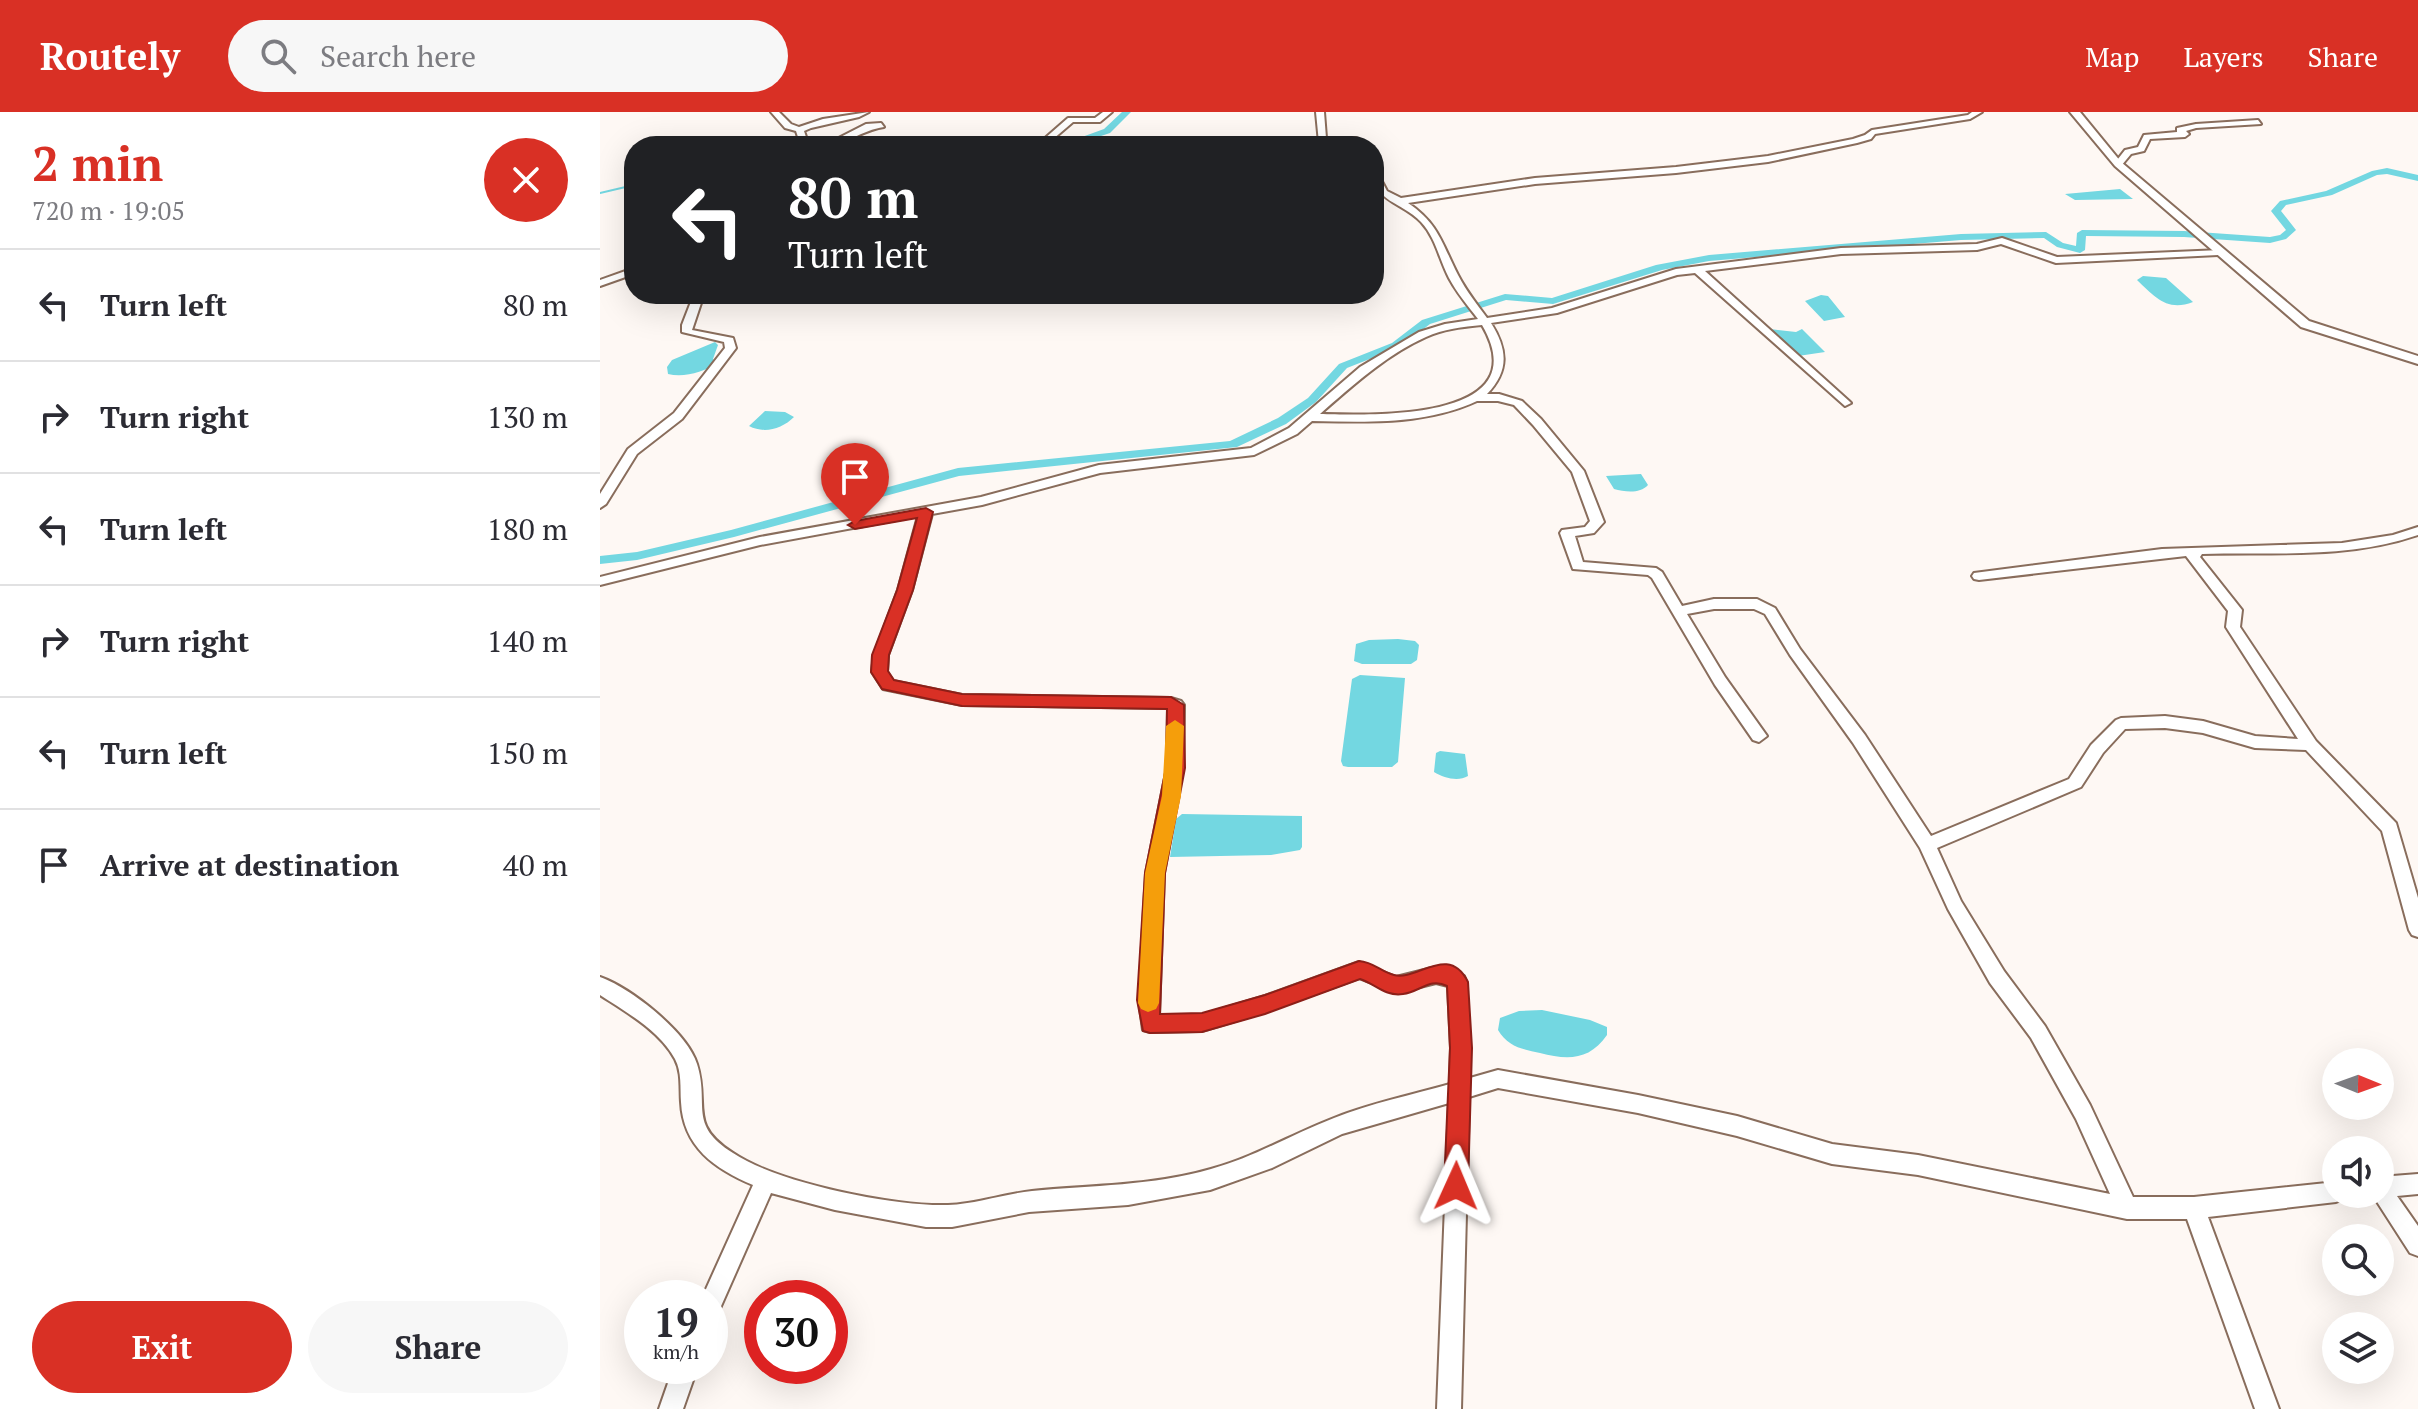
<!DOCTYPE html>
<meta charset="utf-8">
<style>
:root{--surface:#fff;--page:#f7f7f7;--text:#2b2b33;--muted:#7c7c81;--line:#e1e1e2;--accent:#d93025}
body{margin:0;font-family:"PT Serif",serif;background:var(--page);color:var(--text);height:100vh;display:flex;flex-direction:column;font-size:30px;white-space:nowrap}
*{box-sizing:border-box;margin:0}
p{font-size:26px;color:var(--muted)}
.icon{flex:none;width:44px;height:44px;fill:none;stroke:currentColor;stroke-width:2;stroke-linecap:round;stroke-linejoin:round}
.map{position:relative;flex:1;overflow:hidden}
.panel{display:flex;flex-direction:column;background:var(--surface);width:600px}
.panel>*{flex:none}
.top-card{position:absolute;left:24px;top:24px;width:760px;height:168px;border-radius:32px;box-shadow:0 8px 32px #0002;background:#202124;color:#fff;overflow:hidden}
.needle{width:52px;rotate:91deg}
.controls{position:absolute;left:1722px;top:936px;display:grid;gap:16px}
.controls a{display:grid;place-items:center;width:72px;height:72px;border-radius:50%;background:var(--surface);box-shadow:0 8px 32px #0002;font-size:40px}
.speed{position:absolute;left:24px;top:1168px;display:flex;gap:16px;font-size:40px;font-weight:700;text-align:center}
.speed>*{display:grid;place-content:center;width:104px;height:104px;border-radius:50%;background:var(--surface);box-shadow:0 8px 32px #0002;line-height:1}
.speed small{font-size:20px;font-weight:400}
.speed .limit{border:12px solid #d22;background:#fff;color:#111}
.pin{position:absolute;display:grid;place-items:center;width:68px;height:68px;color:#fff;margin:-82px -34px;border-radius:50% 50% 50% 0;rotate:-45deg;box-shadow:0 0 8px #0007}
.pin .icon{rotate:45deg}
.me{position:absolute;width:88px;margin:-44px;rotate:1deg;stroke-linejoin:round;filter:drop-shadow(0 0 6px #0008)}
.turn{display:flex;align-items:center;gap:28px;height:168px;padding:0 32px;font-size:36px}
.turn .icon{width:104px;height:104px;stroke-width:2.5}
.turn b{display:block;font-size:56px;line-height:68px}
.round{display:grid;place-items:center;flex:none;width:84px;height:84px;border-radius:42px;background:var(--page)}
.overview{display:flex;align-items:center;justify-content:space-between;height:136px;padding:0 32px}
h1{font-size:48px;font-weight:700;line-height:60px;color:var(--accent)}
.primary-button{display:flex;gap:16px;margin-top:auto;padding:16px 32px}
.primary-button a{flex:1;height:92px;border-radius:48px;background:var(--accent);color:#fff;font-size:32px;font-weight:700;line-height:92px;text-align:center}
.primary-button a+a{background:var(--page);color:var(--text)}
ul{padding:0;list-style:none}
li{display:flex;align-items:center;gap:24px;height:112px;padding:0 32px;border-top:2px solid var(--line)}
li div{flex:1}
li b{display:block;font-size:30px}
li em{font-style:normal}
header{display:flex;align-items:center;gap:48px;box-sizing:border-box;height:112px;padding:0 40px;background:var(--accent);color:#fff}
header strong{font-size:38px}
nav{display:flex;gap:44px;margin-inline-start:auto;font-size:28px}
.search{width:560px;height:72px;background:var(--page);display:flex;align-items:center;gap:20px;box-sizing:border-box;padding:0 28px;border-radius:44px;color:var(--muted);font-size:30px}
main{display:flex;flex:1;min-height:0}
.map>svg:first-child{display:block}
.water{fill:#73d7e1}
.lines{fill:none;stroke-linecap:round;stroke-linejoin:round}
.stream{stroke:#73d7e1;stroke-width:2}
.canal{fill:#73d7e1;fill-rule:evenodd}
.minor-casing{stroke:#896d5c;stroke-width:4}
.tertiary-casing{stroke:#896d5c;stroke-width:4}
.minor{fill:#fff;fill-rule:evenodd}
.tertiary{fill:#fff;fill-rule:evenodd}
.route{fill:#d93025;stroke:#8d1f18;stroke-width:2}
.slow{fill:#f59e0b}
</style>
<header>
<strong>Routely</strong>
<div class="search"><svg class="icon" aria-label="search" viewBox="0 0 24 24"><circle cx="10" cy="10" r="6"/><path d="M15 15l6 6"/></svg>Search here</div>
<nav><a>Map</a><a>Layers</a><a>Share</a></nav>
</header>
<main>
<section class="panel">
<div class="overview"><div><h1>2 min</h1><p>720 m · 19:05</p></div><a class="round" style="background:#d93025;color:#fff"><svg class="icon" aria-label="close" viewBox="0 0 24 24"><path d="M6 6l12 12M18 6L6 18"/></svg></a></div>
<ul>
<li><svg class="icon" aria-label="left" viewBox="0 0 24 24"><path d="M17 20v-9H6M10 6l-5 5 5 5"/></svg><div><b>Turn left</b></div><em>80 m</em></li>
<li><svg class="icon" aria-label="right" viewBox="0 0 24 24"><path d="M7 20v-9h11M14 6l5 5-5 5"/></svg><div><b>Turn right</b></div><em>130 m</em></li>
<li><svg class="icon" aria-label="left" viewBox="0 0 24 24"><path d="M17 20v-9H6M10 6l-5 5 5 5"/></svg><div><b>Turn left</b></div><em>180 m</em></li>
<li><svg class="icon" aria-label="right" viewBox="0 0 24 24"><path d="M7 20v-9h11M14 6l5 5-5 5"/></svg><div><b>Turn right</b></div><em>140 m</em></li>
<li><svg class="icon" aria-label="left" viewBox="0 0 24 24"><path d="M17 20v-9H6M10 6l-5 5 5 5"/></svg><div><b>Turn left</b></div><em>150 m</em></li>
<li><svg class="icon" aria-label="arrive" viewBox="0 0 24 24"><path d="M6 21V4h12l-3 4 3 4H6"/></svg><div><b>Arrive at destination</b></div><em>40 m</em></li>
</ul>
<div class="primary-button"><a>Exit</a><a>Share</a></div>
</section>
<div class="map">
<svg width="1818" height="1297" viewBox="0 0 1818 1297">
<rect width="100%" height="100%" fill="#fef8f4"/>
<!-- water -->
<path class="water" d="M 1520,77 L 1533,87 L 1475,88 L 1465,82 Z
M 1543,164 L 1566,166 L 1593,190 C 1567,200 1555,185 1537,168 Z
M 1221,183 L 1228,184 L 1245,205 L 1224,209 L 1205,189 Z
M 1170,217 L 1196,220 L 1202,217 L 1225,240 L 1198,244 Z
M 115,230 L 118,233 L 113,247 L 117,251 C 104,260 84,266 68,262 L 67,255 L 72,248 Z
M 165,299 L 185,300 L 194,305 C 182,317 164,322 149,314 Z
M 1041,362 L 1048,373 C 1040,382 1025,380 1014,377 L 1006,364 Z
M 798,527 L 815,529 L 819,533 L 817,548 L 811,552 L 762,552 L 754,549 L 756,532 L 769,528 Z
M 760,563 L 805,566 L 798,650 L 792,655 L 748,655 L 743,654 L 741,649 L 752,567 Z
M 840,639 L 865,642 L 868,664 C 858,670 844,666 834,660 L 836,641 Z
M 582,702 L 702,704 L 702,735 L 700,738 L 671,743 L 570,745 L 576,707 Z
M 942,898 L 990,908 L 1007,915 L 1007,923 C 989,949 967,948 940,941 C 922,937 908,935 898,918 L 900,906 L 919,899 Z"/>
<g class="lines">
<!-- stream -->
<path class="stream" d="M 0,81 L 34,73"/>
<!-- canal -->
<path class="canal" d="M 522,0 L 531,0 L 510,21 L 483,30 L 453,34 L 386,30 L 355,34 L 276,34 L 298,28 L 334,33 L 386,24 L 442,30 L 482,25 L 504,17 Z
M 1787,56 L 1818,63 L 1818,69 L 1787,62 L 1777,63 L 1732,83 L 1686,93 L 1681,99 L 1696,118 L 1686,127 L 1670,131 L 1584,125 L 1486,124 L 1485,138 L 1480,141 L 1457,135 L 1444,126 L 1361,128 L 1109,149 L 1062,158 L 953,192 L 906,188 L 830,212 L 800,235 L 747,256 L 716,290 L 686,312 L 637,335 L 359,364 L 134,425 L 37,448 L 0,452 L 0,444 L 37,440 L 131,418 L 358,356 L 630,329 L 678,306 L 708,286 L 739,252 L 792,231 L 822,208 L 905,182 L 952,186 L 1056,153 L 1109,143 L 1361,122 L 1446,120 L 1463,131 L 1476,134 L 1477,121 L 1482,118 L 1584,119 L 1670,125 L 1680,123 L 1686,118 L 1671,99 L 1680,89 L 1726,79 L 1772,59 Z"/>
<defs>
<path id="minor" d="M 171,0 L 179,0 L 191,12 L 199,15 L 223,7 L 269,0 L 259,5 L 211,16 L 204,19 L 206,25 L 202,34 L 194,34 L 198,25 L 196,19 L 185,16 Z
M 503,0 L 512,0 L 500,10 L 473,10 L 445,34 L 436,34 L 468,6 L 495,6 Z
M 716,0 L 724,0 L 726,26 L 756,26 L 768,34 L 719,31 Z
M 1372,0 L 1382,0 L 1370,7 L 1275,22 L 1271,27 L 1257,31 L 1168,50 L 1076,61 L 935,72 L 808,91 C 839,112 842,132 858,163 C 866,179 877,192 887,206 L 952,196 L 1076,157 L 1241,136 L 1377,132 L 1402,126 L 1457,145 L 1621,138 L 1621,142 L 1618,143 L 1456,151 L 1401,132 L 1377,138 L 1241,142 L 1105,159 L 1249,289 L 1251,291 L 1245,294 L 1095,161 L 1077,163 L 957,201 L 891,211 C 908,238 909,259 887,282 L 899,282 L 922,289 L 941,307 L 984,359 L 1004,410 L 994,421 L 975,424 L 983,450 L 1056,456 L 1062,460 L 1082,494 L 1114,487 L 1157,487 L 1175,496 L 1200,537 L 1265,623 L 1331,724 L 1469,667 L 1491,633 L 1516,608 L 1521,606 L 1565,604 L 1603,609 L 1655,624 L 1698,627 L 1626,515 L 1628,499 L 1586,444 L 1379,468 L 1374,467 L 1372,464 L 1374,461 L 1562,437 L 1742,431 L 1793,423 L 1818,415 L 1818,423 C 1749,447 1674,440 1602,442 L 1600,445 L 1642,498 L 1640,515 L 1716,629 L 1796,711 L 1818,786 L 1818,825 L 1812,823 L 1809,818 L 1782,719 L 1706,638 L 1655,636 L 1603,621 L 1565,616 L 1525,617 L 1503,641 L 1481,675 L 1337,736 L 1361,789 L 1404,859 L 1445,914 L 1490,993 L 1533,1085 L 1594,1085 L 1736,1070 L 1736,1082 L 1746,1082 L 1744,1087 L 1736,1090 L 1608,1105 L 1679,1297 L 1655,1297 L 1587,1107 L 1527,1107 L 1318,1063 L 1232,1052 L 1137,1024 L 1038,1001 L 898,976 L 869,985 L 861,1297 L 837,1297 L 849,991 L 742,1022 L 672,1056 L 610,1078 L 528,1093 L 429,1100 L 352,1115 L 326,1115 L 235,1098 L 171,1081 L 118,1201 L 110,1204 L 110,1186 L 102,1186 L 153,1073 C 115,1057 83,1035 81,990 C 80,976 82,960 75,947 C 60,919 26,900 0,883 L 0,865 C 31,876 87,920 97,952 C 110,993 87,1012 133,1041 C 177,1071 295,1095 348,1093 C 376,1092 404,1082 432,1079 C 492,1073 553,1074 611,1057 C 655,1045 692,1022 734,1006 C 771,991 812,983 850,972 L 851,936 L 848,874 L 836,871 L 796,881 L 759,866 L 665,900 L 602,919 L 550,920 L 543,918 L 539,888 L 546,761 L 567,656 L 568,596 L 362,593 L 283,577 L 272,560 L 274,543 L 298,478 L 318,404 L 160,433 L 0,473 L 0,465 L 160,425 L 381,385 L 499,353 L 651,336 L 689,316 L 760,255 L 819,220 L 845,212 L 878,207 C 868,194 857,181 849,166 C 839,147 836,126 821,110 C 801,89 774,91 774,59 L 778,62 L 787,79 L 801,86 L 935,66 L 1076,55 L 1168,44 L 1253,27 L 1265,23 L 1272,18 L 1368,3 ZM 882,213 C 939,310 772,303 720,302 C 753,273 786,243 826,225 C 843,217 863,215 882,213 ZM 877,289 L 898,289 L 914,293 L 933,313 L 972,360 L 990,409 L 985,415 L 962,418 L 960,421 L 973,457 L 1048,463 L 1052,466 L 1115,573 L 1153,628 L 1159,630 L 1167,624 L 1125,565 L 1087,502 L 1114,497 L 1154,497 L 1165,502 L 1190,543 L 1253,631 L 1320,736 L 1348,797 L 1390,871 L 1431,926 L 1476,1007 L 1510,1082 L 1318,1043 L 1232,1032 L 1137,1004 L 1038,983 L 898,958 L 870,966 L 866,870 L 864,864 L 849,857 L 836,855 L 796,865 L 759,850 L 665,884 L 602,903 L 559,903 L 564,761 L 583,656 L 584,593 L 581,589 L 571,586 L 362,583 L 293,569 L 287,560 L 288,543 L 312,478 L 332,402 L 382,393 L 500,361 L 654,343 L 697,322 L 712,309 C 768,310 825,313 877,289 Z
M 1658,8 L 1661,12 L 1596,16 L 1586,19 L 1589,22 L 1585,25 L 1550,27 L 1544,39 L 1531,42 L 1521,54 L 1514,52 L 1525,38 L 1538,35 L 1544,23 L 1577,20 L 1577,16 L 1596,12 Z
M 281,11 L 284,15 C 262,18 244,34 223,34 L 266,12 Z
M 34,156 L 34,162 L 0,174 L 0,168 Z
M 94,182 L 104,182 L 92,218 L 133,226 L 136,236 L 82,307 L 37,342 L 6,392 L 0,396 L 0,382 L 28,337 L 74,301 L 125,236 L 124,230 L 82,220 L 82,213 Z
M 1818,1062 L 1818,1082 L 1797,1084 L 1818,1114 L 1818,1144 L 1810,1141 L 1772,1082 L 1780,1082 L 1780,1065 Z
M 74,1254 L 98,1254 L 83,1297 L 59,1297 Z"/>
<path id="tertiary" d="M 1470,0 L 1480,0 L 1521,50 L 1709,209 L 1818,244 L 1818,252 L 1701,215 L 1515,54 Z"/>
</defs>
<!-- minor casing -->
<use href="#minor" class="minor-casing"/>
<!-- tertiary casing -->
<use href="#tertiary" class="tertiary-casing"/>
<!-- minor -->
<use href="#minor" class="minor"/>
<!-- tertiary -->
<use href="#tertiary" class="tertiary"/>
</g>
<!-- route -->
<path class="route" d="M 326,396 L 333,400 L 313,478 L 289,543 L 288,559 L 294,568 L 362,582 L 571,585 L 584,593 L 585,656 L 565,761 L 560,902 L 602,901 L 665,883 L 759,849 C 774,850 781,860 794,863 C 817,869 849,831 868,870 L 872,936 L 868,1074 L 865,1083 L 856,1086 L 847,1083 L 844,1074 L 850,936 L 847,874 C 830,865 820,880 803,882 C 785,885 774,871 760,867 L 665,902 L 602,920 L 550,921 L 543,919 L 537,888 L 545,761 L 566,656 L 567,597 L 362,594 L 282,577 L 271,560 L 272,543 L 297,478 L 317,406 L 255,417 L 248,413 L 255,409 Z"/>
<!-- slow -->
<path class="slow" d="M 575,608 L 584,614 L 581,684 L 565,761 L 559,891 L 556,897 L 548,900 L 541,897 L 538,891 L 545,761 L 562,684 L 566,614 Z"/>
</svg>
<div class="controls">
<a><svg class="needle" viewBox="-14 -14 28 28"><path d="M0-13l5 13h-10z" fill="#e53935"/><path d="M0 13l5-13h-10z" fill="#7c7c81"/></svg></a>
<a><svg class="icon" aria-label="sound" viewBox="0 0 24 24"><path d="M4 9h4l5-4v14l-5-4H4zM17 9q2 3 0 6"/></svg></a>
<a><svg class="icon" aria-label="search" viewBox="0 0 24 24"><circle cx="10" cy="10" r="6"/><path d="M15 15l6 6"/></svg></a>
<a><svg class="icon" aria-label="layers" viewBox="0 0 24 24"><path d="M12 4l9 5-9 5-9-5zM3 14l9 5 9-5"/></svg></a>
</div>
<div class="speed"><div>19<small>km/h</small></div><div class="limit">30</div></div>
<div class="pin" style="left:255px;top:413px;background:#d93025"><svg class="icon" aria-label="arrive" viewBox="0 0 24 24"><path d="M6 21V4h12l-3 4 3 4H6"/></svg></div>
<svg class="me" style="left:856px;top:1074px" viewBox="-20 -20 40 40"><path d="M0-17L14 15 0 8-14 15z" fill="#d93025" stroke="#fff" stroke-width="4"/></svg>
<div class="top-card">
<div class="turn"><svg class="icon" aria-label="left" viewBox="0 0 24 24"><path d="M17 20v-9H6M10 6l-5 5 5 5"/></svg><div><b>80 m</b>Turn left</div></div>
</div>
</div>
</main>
